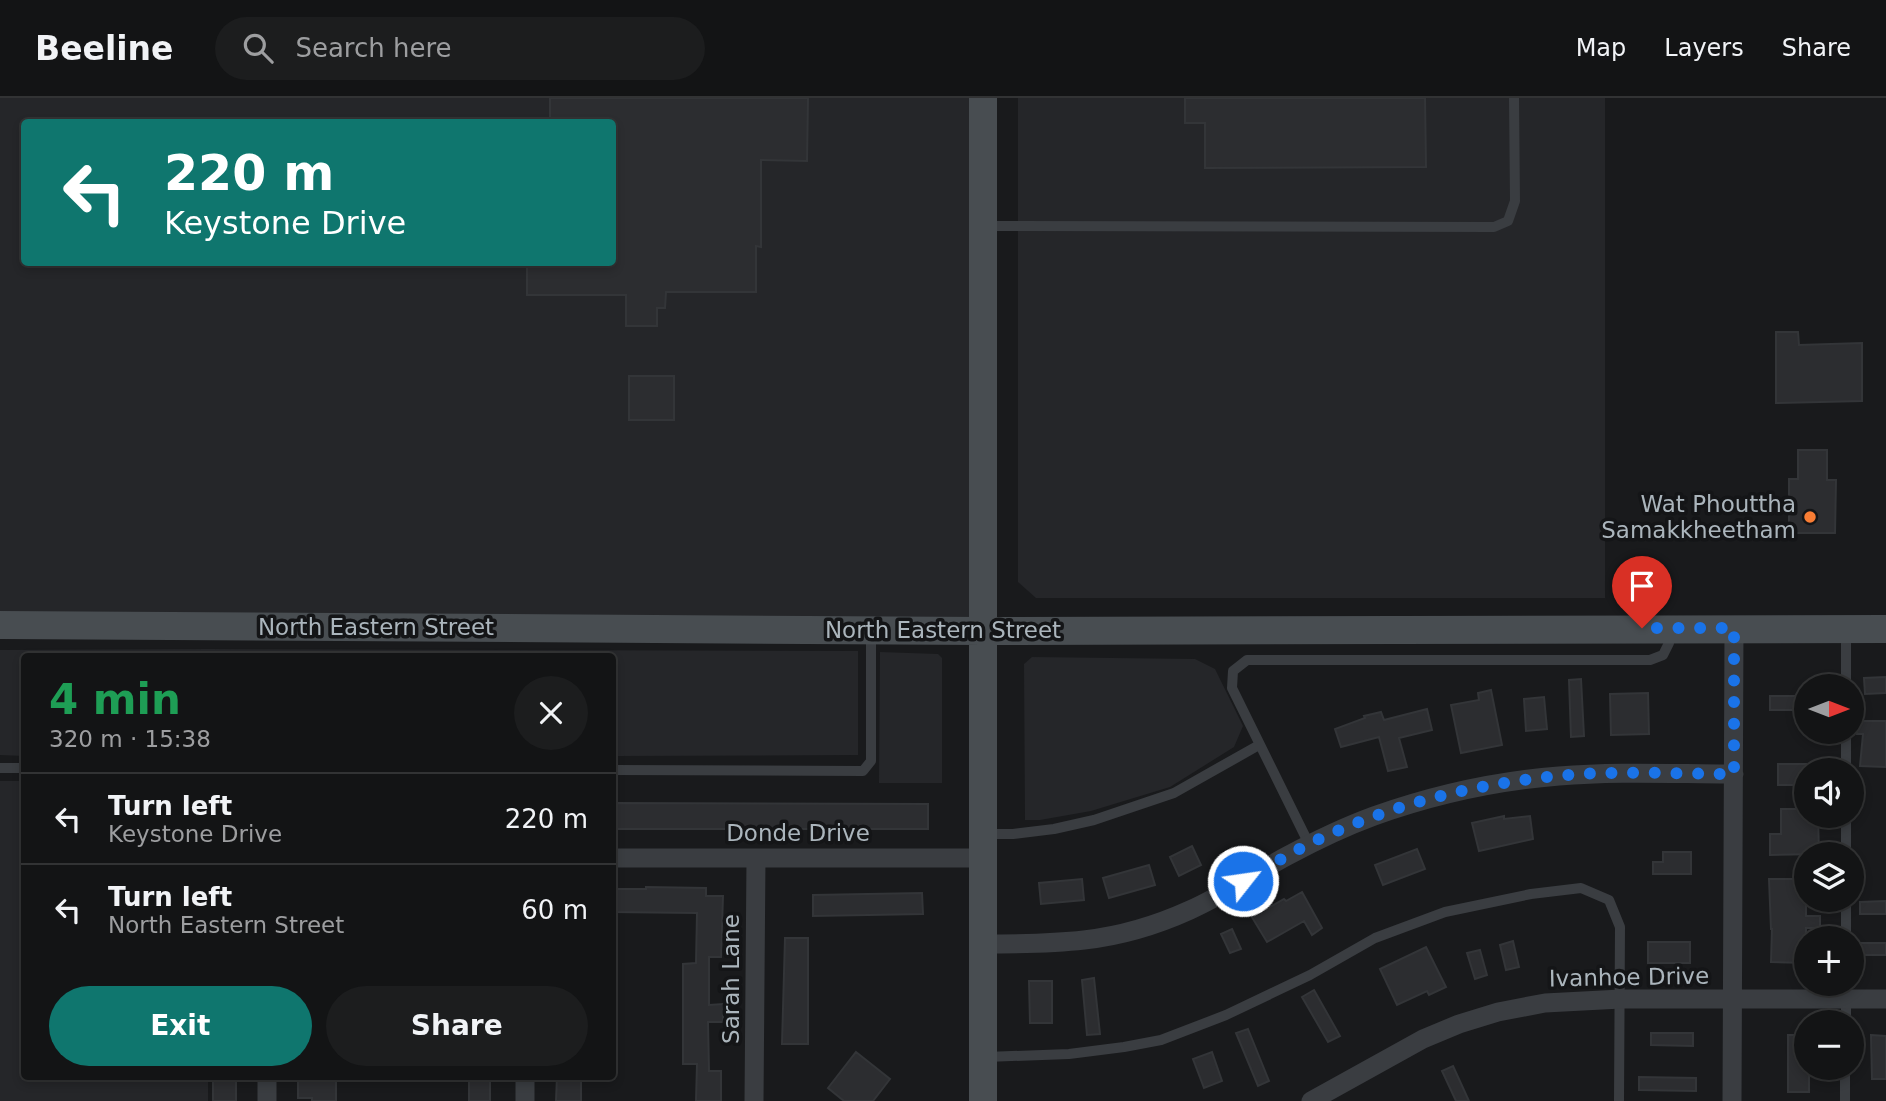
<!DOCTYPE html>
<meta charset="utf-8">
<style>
:root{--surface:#131415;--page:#1c1d1e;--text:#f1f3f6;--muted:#9d9ea0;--line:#323334;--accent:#0f766e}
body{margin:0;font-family:"DejaVu Sans",sans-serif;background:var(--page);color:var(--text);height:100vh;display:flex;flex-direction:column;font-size:26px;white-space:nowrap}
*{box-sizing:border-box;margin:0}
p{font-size:23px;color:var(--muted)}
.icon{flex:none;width:38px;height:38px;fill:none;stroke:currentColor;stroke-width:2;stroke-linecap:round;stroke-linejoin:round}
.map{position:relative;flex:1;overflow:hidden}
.details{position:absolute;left:21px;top:555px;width:595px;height:427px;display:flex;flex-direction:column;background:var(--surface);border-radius:7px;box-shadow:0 4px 10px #0003,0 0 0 2px var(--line)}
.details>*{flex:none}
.hud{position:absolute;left:21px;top:21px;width:595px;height:147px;border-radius:7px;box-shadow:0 4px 10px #0003,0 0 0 2px var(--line);background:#0f766e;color:#fff;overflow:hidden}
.needle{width:46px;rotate:90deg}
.buttons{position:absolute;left:1794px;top:576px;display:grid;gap:14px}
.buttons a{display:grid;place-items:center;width:70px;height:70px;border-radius:50%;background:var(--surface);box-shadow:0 4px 10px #0003,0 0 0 2px var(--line);font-size:35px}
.pin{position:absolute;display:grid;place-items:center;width:60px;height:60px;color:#fff;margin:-72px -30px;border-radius:50% 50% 50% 0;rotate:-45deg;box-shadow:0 0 7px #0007}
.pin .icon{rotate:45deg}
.me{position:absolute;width:77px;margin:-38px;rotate:60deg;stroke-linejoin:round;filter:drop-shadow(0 0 5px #0008)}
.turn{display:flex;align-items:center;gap:24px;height:147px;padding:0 28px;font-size:32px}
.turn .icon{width:91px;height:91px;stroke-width:2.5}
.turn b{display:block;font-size:49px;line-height:60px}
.round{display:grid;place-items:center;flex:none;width:74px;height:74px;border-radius:37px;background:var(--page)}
.head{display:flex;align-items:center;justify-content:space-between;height:119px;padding:0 28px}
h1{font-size:42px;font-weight:700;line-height:52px;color:#1e9e55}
.button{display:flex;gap:14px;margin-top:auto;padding:14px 28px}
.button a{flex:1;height:80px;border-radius:42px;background:var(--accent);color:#fff;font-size:28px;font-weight:700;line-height:80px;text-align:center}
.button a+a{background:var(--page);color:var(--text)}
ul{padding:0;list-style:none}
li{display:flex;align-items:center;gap:21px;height:91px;padding:0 28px;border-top:2px solid var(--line)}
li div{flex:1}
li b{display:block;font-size:26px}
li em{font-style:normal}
header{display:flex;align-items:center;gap:42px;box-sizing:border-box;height:98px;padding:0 35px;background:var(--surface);border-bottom:2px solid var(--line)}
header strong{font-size:33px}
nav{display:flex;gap:38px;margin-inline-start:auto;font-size:24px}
.search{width:490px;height:63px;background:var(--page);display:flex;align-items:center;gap:18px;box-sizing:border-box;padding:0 24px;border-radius:38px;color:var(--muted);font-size:26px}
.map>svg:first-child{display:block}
.built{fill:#252629;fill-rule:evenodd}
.building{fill:#2c2d30;stroke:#333538;stroke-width:2}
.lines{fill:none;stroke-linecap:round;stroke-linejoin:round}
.lane{stroke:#3a3d41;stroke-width:10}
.street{stroke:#3a3d41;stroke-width:19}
.secondary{stroke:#484d51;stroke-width:28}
.route{stroke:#1a73e8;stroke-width:12;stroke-dasharray:0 21.6}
.poi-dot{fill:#f97d34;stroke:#141517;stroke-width:2.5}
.labels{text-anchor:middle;stroke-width:7;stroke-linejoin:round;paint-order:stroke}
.poi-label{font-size:23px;fill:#abb5bc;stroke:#141517;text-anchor:end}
.street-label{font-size:23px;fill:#abb5bc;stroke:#141517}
</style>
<header>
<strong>Beeline</strong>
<div class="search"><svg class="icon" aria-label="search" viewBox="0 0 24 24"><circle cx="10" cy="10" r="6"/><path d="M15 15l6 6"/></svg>Search here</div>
<nav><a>Map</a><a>Layers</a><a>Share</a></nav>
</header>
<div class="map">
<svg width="1886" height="1003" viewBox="0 0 1886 1003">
<rect width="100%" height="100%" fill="#191a1c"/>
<!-- built -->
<path class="built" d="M 0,0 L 973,0 L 973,522 L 0,517 ZM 24,24 L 612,24 L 612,164 L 24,164 Z
M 1018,0 L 1605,0 L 1605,500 L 1036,500 L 1018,484 Z
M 208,551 L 858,553 L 858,657 L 613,658 L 612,558 L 24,558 L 24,658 L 0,657 L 0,552 Z
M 880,554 L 938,556 L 942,560 L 942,685 L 879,685 Z
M 1032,559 L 1195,561 L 1215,571 L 1243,628 L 1234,649 L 1170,689 L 1091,713 L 1040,722 L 1025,722 L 1024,566 Z
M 0,683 L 24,683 L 24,978 L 208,978 L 208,1003 L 0,1003 Z"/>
<!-- building -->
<path class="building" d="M 550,0 L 808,0 L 807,63 L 761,62 L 761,149 L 756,148 L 756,194 L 666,194 L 665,210 L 657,210 L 657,228 L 626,228 L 626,197 L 527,197 L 527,164 L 612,164 L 612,24 L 550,24 Z
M 1185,0 L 1425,0 L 1426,69 L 1205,70 L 1205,25 L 1185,25 Z
M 1776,234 L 1798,234 L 1799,247 L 1862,245 L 1862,303 L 1776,305 Z
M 629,278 L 674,278 L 674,322 L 629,322 Z
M 1798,352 L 1827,352 L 1827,382 L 1836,382 L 1835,435 L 1789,435 L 1789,381 L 1798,381 Z
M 1886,579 L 1886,595 L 1865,596 L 1864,580 Z
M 1581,581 L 1584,638 L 1571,639 L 1569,582 Z
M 1491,592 L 1502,647 L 1461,655 L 1451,607 L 1479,602 L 1478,595 Z
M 1648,595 L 1649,636 L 1611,637 L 1610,596 Z
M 1770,598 L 1806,598 L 1806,612 L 1770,612 Z
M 1544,599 L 1547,631 L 1526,633 L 1524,601 Z
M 1427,611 L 1432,632 L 1399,640 L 1407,669 L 1388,673 L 1379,639 L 1341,649 L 1335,631 L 1365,620 L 1364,618 L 1381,614 L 1384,622 Z
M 1857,623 L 1886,623 L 1886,669 L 1860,668 L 1863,636 L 1857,636 Z
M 1778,666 L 1806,666 L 1806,687 L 1778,687 Z
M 612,705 L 928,706 L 928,731 L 612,731 Z
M 1781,711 L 1806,711 L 1806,718 L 1818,718 L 1819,756 L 1770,757 L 1770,736 L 1781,736 Z
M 1504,718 L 1504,721 L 1530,718 L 1533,741 L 1479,753 L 1472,725 Z
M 1192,748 L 1201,767 L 1179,778 L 1170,759 Z
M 1417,751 L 1425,771 L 1383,787 L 1375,767 Z
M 1663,754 L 1691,754 L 1691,776 L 1653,776 L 1653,764 L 1663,764 Z
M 1149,767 L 1155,787 L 1109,800 L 1103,780 Z
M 1082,781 L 1084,802 L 1041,806 L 1039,785 Z
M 1769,781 L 1806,781 L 1806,818 L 1820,818 L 1820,830 L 1806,830 L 1806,865 L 1771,864 L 1772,831 L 1771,831 Z
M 646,789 L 706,790 L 706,798 L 723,798 L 721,859 L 709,859 L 709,907 L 723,906 L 723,924 L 708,924 L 709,973 L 721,973 L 721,1003 L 696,1003 L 697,966 L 683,966 L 683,866 L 696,865 L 697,815 L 612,814 L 612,791 L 646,791 Z
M 1302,794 L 1322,830 L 1312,837 L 1304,823 L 1267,844 L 1250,816 L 1269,806 L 1270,809 L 1284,801 L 1286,803 Z
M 922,795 L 923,816 L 813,818 L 813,797 Z
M 1886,803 L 1886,816 L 1860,816 L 1860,804 Z
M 1232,831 L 1241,851 L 1230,855 L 1221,836 Z
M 785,840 L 808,840 L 808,946 L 782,946 Z
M 1513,843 L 1519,869 L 1506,872 L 1500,847 Z
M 1648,844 L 1690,844 L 1690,865 L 1648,865 Z
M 1860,845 L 1886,845 L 1886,857 L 1860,857 Z
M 1426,849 L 1446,889 L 1429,897 L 1427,893 L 1397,907 L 1380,871 Z
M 1480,852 L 1487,877 L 1475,881 L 1467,855 Z
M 1094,880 L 1100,936 L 1087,937 L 1082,882 Z
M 1029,883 L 1052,883 L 1052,925 L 1030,925 Z
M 1314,892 L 1340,938 L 1328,944 L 1302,899 Z
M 1248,931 L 1269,983 L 1258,988 L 1236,935 Z
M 1651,935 L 1693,935 L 1693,948 L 1651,947 Z
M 1788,937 L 1806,937 L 1806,970 L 1809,970 L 1809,994 L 1788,994 Z
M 1871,937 L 1886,938 L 1886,981 L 1872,981 Z
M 856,954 L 890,981 L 873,1003 L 844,1003 L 828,990 Z
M 1212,954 L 1222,983 L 1204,990 L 1193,961 Z
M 1453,968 L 1469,1003 L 1456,1003 L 1442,973 Z
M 213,978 L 236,978 L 236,1003 L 213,1003 Z
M 311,978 L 336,978 L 336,1003 L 312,1003 L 312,1000 L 298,1000 L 298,981 L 311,981 Z
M 469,978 L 490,978 L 490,1003 L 469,1003 Z
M 557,978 L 581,978 L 581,1003 L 556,1003 Z
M 1639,979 L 1696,980 L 1696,993 L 1639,992 Z"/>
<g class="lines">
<!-- lane -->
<path class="lane" d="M 986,128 L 1494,129 L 1508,123 L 1515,103 L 1514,0
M 1846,588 L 1846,534
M 0,670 L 24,670
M 612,672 L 863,673 L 871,663 L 871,536
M 1846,672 L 1846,634
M 987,736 L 1013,736 L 1054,731 L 1094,722 L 1174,695 L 1259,647
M 1309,746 L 1232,590 L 1233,573 L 1247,562 L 1650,562 L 1663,557 L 1669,545 L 1669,534
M 1846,756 L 1846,718
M 1846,840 L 1846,802
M 1846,924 L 1846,886
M 986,959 L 1069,956 L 1124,949 L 1161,942 L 1226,917 L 1310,877 L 1375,840 L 1445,814 L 1531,796 L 1581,790 L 1609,802 L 1620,829 L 1619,1003
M 1845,1003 L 1845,970"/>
<!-- street -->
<path class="street" d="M 612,760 L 983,760
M 983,846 C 1017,846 1050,846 1084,842 C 1120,838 1157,827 1190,812 C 1224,797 1255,775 1287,758 C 1315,743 1344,729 1374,718 C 1433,697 1496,683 1559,678 C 1617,673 1676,676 1734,676
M 267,978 L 267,1003
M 525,978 L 525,1003
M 754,1003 L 756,760
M 1311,1003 L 1423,941 L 1459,926 L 1498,914 L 1545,905 L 1621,901 L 1886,901
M 1732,1003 L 1734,530"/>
<!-- secondary -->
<path class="secondary" d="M 0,527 L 983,533 L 1886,531
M 983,1003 L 983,0"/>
</g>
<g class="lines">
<!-- route -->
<path class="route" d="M 1243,783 C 1274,765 1304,747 1337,733 C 1406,703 1483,685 1558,678 C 1615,672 1676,676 1734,676 L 1734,530 L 1642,530"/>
</g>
<!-- markers -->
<circle class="poi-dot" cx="1810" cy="419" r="7"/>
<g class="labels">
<!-- poi labels -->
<g class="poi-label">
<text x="1796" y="414">Wat Phouttha<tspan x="1796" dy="26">Samakkheetham</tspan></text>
</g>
<!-- street labels -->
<g class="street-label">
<text x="376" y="537">North Eastern Street</text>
<text x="943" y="540">North Eastern Street</text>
<text x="798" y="743">Donde Drive</text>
<text transform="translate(1629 879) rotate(-1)" y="8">Ivanhoe Drive</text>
<text transform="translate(731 881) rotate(-90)" y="8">Sarah Lane</text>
</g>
</g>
</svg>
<div class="buttons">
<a><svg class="needle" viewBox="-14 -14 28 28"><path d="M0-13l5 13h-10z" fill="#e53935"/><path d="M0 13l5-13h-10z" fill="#9d9ea0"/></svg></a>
<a><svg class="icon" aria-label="sound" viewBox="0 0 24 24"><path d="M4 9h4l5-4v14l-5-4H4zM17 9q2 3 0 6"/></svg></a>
<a><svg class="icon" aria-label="layers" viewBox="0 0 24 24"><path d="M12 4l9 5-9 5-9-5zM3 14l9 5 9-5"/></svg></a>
<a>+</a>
<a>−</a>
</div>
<div class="pin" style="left:1642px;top:530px;background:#d93025"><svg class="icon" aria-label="arrive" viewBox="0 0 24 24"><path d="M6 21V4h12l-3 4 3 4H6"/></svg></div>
<svg class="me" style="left:1243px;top:783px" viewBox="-20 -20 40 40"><circle r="17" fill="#1a73e8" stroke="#fff" stroke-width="3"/><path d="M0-11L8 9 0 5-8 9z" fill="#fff"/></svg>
<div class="hud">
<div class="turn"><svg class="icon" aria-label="left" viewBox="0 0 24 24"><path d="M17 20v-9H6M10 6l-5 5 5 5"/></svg><div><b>220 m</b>Keystone Drive</div></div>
</div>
<section class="details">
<div class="head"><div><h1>4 min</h1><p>320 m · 15:38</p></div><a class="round"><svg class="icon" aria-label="close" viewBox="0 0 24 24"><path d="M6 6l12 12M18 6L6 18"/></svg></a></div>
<ul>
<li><svg class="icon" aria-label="left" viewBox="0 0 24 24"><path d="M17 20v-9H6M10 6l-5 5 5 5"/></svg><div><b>Turn left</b><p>Keystone Drive</p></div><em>220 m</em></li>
<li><svg class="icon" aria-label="left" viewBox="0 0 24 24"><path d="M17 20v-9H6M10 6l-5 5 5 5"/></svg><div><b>Turn left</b><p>North Eastern Street</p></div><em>60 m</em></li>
</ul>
<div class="button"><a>Exit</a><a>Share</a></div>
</section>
</div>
